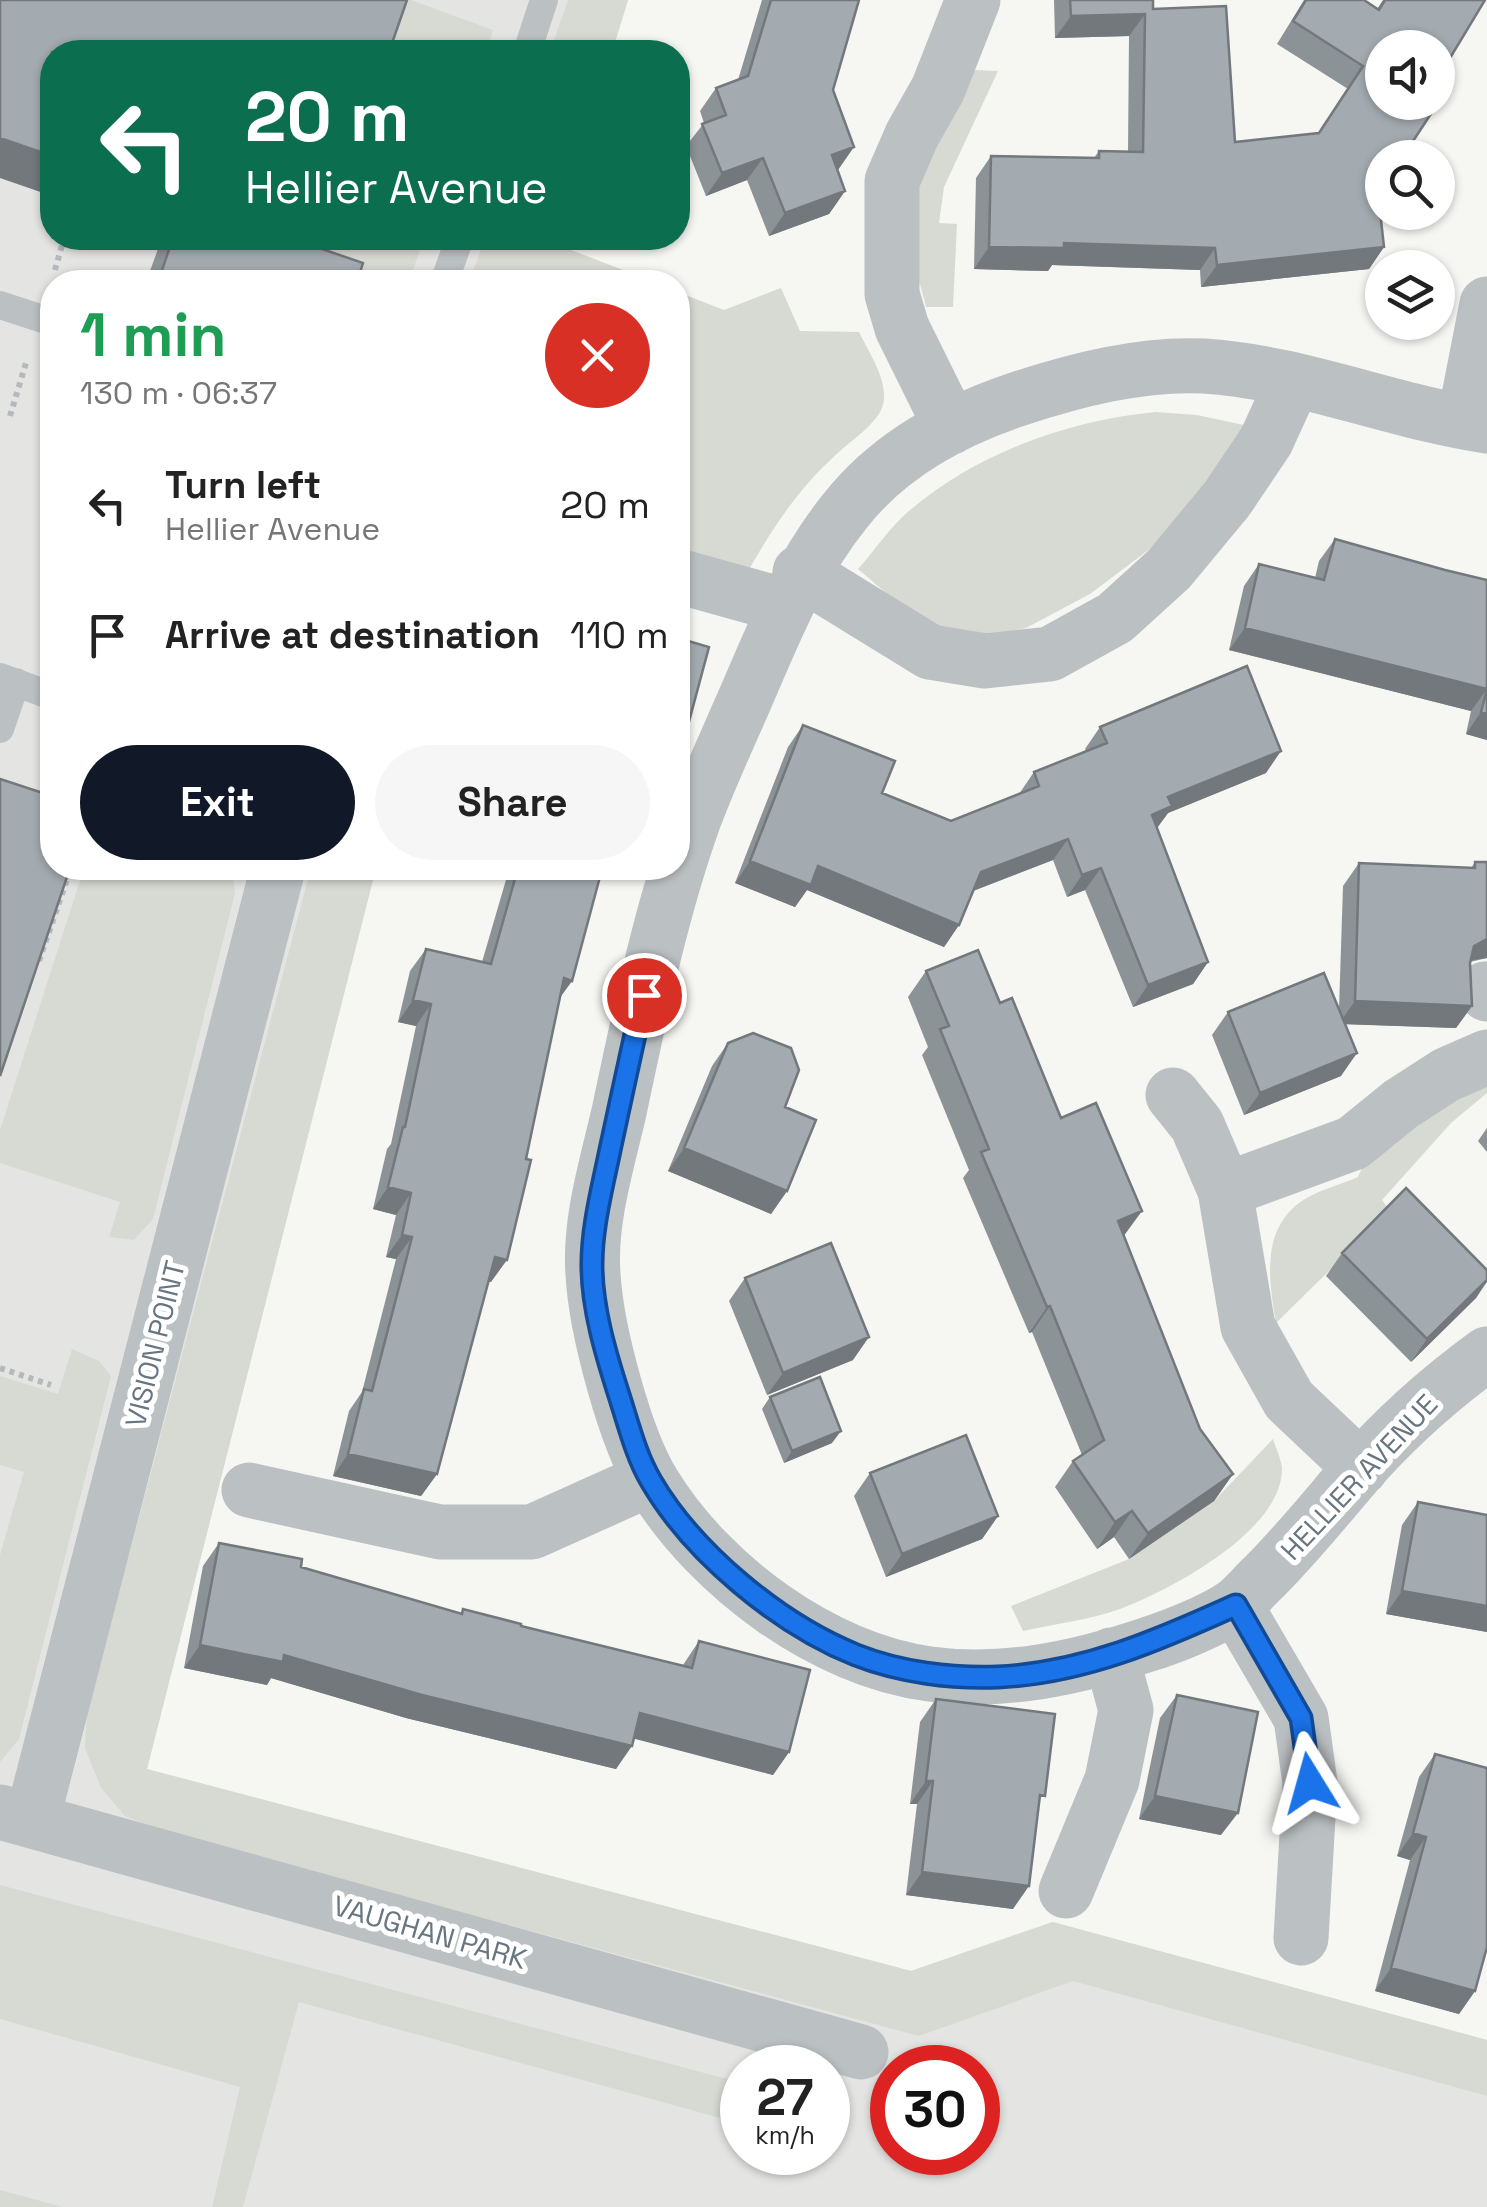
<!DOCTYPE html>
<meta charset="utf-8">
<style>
:root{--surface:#fff;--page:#f6f6f6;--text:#222;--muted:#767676;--accent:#111827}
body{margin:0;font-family:"Space Grotesk",sans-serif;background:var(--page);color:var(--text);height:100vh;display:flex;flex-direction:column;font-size:38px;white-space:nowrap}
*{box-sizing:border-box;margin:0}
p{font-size:32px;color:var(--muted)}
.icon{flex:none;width:55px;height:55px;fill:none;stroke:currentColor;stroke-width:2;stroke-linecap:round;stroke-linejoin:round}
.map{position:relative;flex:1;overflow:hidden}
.sheet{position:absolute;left:40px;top:270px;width:650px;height:610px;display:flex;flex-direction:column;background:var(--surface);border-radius:40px;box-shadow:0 2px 8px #0004}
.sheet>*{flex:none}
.top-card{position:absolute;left:40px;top:40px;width:650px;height:210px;border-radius:40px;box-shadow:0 2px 8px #0004;background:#0b6e4f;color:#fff;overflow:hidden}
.controls{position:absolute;left:1365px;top:30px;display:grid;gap:20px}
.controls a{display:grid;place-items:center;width:90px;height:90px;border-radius:50%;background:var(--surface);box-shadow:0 2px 8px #0004;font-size:50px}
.speed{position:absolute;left:720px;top:2045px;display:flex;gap:20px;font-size:50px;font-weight:700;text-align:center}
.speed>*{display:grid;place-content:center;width:130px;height:130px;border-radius:50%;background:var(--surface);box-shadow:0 2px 8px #0004;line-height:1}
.speed small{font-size:25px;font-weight:400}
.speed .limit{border:15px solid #d22;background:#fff;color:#111}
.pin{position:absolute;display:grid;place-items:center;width:85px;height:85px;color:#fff;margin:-42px;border:5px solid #fff;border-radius:50%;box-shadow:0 2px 10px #0007}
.me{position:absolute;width:110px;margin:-55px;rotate:352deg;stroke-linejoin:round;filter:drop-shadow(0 0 8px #0008)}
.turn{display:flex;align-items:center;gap:35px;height:210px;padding:0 40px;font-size:45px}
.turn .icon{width:130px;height:130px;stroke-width:2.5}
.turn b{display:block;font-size:70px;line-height:85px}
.round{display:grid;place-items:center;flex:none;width:105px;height:105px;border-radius:52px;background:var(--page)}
.headline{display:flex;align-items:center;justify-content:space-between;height:170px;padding:0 40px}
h1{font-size:60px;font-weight:800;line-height:75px;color:#1e9e55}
.button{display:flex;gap:20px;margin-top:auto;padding:20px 40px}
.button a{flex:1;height:115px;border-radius:60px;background:var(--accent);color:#fff;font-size:40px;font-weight:800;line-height:115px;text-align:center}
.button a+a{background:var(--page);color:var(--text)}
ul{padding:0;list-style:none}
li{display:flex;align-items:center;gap:30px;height:130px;padding:0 40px}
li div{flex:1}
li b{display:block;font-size:38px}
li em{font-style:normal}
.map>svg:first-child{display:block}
.built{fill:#e4e5e3;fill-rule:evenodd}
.green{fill:#d6dad3}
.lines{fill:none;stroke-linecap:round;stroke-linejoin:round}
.path{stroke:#b6b9bc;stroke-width:6;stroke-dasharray:5 5;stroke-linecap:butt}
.service{stroke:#bbc0c3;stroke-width:28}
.minor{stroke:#bbc0c3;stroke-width:55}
.wall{fill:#8c9397}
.shaded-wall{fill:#72787b}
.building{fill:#a3abb0;stroke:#72787b;stroke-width:2.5}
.route-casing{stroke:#114b97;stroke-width:25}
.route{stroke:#1a73e8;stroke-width:18}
.labels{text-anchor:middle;stroke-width:10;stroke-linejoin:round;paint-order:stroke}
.street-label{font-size:28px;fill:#687681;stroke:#fff}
</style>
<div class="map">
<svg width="1487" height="2207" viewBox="0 0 1487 2207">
<rect width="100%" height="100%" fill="#f6f6f3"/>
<!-- built -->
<path class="built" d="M 0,0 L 628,0 L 612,52 L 52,52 L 52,238 L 554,238 L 540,282 L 52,282 L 52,868 L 376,868 L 147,1769 L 911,1971 L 1052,1922 L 1487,2040 L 1487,2207 L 0,2207 ZM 742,2068 L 828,2068 L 828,2152 L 742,2152 ZM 892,2068 L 978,2068 L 978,2152 L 892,2152 Z"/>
<!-- green -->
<path class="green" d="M 395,0 L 411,0 L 493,30 L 486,52 L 377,52 Z
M 568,0 L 628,0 L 612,52 L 550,52 Z
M 974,70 L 998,71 L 944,187 L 939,223 L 957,224 L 953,307 L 926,307 C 922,289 915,271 913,253 C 905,185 944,128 974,70 Z
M 314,238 L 424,238 L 409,282 L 304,282 Z
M 485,238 L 554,238 L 553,243 L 654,282 L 469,282 Z
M 781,288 L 800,331 L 859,332 C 869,353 889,381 883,405 C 879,420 859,435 847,445 C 802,483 776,522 747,573 L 678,554 L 678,292 L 724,310 Z
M 1156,412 L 1197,415 L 1244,425 L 1227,466 L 1151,548 L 1090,594 L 1026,628 L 959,641 L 906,610 L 858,569 C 875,550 890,527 909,511 C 976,453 1070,420 1156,412 Z
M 84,868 L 232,868 L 235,893 L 153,1219 L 134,1240 L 109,1237 L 120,1202 L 0,1163 L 0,1130 Z
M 311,868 L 376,868 L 147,1769 L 911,1971 L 1053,1922 L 1487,2040 L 1487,2096 L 1073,1981 L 919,2036 L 161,1831 L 125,1816 L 101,1788 L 85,1748 L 87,1714 Z
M 1487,1082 L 1487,1093 L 1451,1123 L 1382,1200 L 1390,1211 L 1276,1323 C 1269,1281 1261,1232 1299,1203 C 1315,1191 1340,1185 1358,1177 L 1368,1154 Z
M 72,1349 L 99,1361 L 111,1376 L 19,1739 L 0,1762 L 0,1555 L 24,1472 L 0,1465 L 0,1376 L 58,1394 Z
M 1273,1439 C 1276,1448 1281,1459 1282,1468 C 1283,1531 1170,1590 1120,1609 C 1090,1620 1054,1624 1023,1631 L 1011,1606 L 1129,1559 L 1214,1501 Z
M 0,1885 L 742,2083 L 742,2124 L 299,2002 L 243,2207 L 212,2207 L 240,2087 L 0,2019 Z
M 0,2190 L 63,2207 L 0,2207 Z"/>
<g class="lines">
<!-- path -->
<path class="path" d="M 55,270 L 64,238
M 10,416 L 26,363
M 39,961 L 71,868
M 0,1368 L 51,1385"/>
<!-- service -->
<path class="service" d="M 527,52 L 544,0
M 444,282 L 460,238
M 0,305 L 52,322
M 0,677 L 52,696
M 0,729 L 16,682"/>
<!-- minor -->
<path class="minor" d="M 1464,422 L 1487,304
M 1487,426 C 1392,412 1300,372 1204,366 C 1141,363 1075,380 1015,400 C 950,422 888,456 845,511 C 800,567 776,627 748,692 C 730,734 710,776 694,819 C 660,914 640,1013 619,1112 C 607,1164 589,1221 593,1274 C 596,1329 625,1439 654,1485 C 710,1576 823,1660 930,1674 C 1003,1684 1077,1668 1146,1645 C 1172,1637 1212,1621 1234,1606 C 1245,1598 1254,1586 1264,1577 C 1297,1544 1325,1509 1355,1474 C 1394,1429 1439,1389 1487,1354
M 951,427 L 902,328 L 892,294 L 892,181 L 912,135 L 938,89 L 973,0
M 800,572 L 930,652 L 985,661 L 1050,654 L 1115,618 L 1169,569 L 1227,499 L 1266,441 L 1293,382
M 678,576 L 786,606
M 1485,989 L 1487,994
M 1173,1095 L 1197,1125 L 1225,1190 L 1248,1327 L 1289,1400 L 1361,1468
M 1225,1190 L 1353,1143 L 1401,1104 L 1446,1075 L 1487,1057
M 249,1490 L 440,1532 L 532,1532 L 650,1479
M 1235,1605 L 1301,1718 L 1310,1783 L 1301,1938
M 0,1812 L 861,2052
M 32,1820 L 278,868
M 1066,1891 L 1112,1780 L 1126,1710 L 1111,1655"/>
</g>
<!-- wall -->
<path class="wall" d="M 762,0 L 859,0 L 833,90 L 838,170 L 845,191 L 829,214 L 769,236 L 747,180 L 706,196 L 686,146 L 704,123 L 700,111 L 716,88 L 738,80 Z
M 1054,0 L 1153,0 L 1153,9 L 1235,142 L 1318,134 L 1348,89 L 1277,44 L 1304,0 L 1364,0 L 1377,9 L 1383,0 L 1485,0 L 1438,48 L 1378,193 L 1384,247 L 1369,269 L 1201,287 L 1200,270 L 1052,265 L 1048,271 L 974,269 L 976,178 L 991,156 L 1094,158 L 1099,151 L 1128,152 L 1129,36 L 1055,38 Z
M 162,238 L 326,238 L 322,249 L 357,282 L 146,282 Z
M 1335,539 L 1445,570 L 1487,580 L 1487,740 L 1466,734 L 1471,711 L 1229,650 L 1244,586 L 1259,564 L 1315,578 L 1319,561 Z
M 803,725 L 882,793 L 951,821 L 1019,794 L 1034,772 L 1086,751 L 1085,749 L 1100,727 L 1266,773 L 1168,813 L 1157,828 L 1208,962 L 1193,984 L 1133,1007 L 1085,890 L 1067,897 L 1053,860 L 973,891 L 959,925 L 944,947 L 807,890 L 795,907 L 735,883 L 788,747 Z
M 1475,862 L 1487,862 L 1487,958 L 1470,962 L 1472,1006 L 1456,1028 L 1345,1024 L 1341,1076 L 1244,1115 L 1212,1035 L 1228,1012 L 1339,1009 L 1343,886 L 1359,863 L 1471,868 Z
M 512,868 L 581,868 L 572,981 L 560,997 L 491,1282 L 489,1282 L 437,1474 L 421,1496 L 333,1476 L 349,1411 L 362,1392 L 396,1259 L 386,1257 L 396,1215 L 373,1209 L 387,1149 L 391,1144 L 416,1026 L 398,1022 L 410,971 L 426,949 L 482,962 L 508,873 Z
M 926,971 L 1000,1003 L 1124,1235 L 1200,1429 L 1233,1474 L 1214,1501 L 1129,1559 L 1114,1537 L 1097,1549 L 1055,1487 L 1073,1461 L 1082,1455 L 1032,1332 L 1029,1333 L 963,1178 L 969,1170 L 922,1055 L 928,1047 L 908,997 Z
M 728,1043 L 785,1107 L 787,1191 L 771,1214 L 668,1171 L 712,1066 Z
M 1487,1128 L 1487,1152 L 1478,1141 Z
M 1342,1253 L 1487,1270 L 1487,1282 L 1476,1298 L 1411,1362 L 1326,1276 Z
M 745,1278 L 853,1360 L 767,1395 L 729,1301 Z
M 770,1397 L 832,1443 L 784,1463 L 762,1409 Z
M 870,1473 L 998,1516 L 982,1539 L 886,1577 L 854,1496 Z
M 1418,1502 L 1487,1515 L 1487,1632 L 1386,1614 L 1402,1525 Z
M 219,1543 L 460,1614 L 463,1609 L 521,1626 L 683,1665 L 699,1641 L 789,1752 L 773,1775 L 634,1738 L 616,1769 L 406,1718 L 271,1678 L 267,1685 L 184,1668 L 203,1566 Z
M 1177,1695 L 1221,1835 L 1139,1819 L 1160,1718 Z
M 936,1699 L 1039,1804 L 1013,1909 L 906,1895 L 917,1804 L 910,1804 L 920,1722 Z
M 1435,1754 L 1475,1991 L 1459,2014 L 1375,1991 L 1410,1860 L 1397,1856 L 1419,1777 Z"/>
<!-- shaded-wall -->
<path class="shaded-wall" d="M 1145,14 L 1129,36 L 1055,38 L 1071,16 Z
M 0,138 L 52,156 L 52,196 L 0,178 Z
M 854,147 L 838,170 L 832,155 Z
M 763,158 L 747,180 L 706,196 L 722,173 Z
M 845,191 L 829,214 L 769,236 L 785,213 Z
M 1064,243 L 1215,248 L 1200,270 L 1052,265 L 1048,271 L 974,269 L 989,247 Z
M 1384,247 L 1369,269 L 1201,287 L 1217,265 Z
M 161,273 L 191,282 L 154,282 Z
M 1245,628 L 1487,689 L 1471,711 L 1229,650 Z
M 1481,712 L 1487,714 L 1487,740 L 1466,734 Z
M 1281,751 L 1266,773 L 1168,813 L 1157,828 L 1152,815 L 1168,797 Z
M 1068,839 L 1053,860 L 965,894 L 981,872 Z
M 750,861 L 818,866 L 959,925 L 944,947 L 807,890 L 795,907 L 735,883 Z
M 1101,868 L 1085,890 L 1067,897 L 1082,875 Z
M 1487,939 L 1487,958 L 1473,960 L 1458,969 L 1474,946 Z
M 1208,962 L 1193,984 L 1133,1007 L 1148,985 Z
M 564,978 L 572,981 L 556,1003 Z
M 413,1000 L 431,1004 L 416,1026 L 398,1022 Z
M 1355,1001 L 1472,1006 L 1456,1028 L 1339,1024 Z
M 1357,1053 L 1341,1076 L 1244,1115 L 1260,1093 Z
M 684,1148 L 787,1191 L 771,1214 L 668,1171 Z
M 388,1187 L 411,1193 L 396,1215 L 373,1209 Z
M 1142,1211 L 1123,1237 L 1118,1221 Z
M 402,1235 L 412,1237 L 396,1259 L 386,1257 Z
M 495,1257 L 507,1260 L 491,1282 L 480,1279 Z
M 1487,1280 L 1476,1298 L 1411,1362 L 1427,1339 Z
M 1050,1306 L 1032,1332 L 1029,1333 L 1047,1307 Z
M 869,1337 L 853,1360 L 767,1395 L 783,1373 Z
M 841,1431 L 832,1443 L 784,1463 L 792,1451 Z
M 348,1454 L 437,1474 L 421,1496 L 333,1476 Z
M 1233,1474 L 1214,1501 L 1129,1559 L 1148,1533 Z
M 1132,1511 L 1114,1537 L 1097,1549 L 1115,1522 Z
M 998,1516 L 982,1539 L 886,1577 L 902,1554 Z
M 1402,1591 L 1487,1606 L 1487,1632 L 1386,1614 Z
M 200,1645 L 284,1655 L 632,1746 L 616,1769 L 406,1718 L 271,1678 L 267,1685 L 184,1668 Z
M 640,1713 L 789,1752 L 773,1775 L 624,1736 Z
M 926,1781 L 933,1781 L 917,1804 L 910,1804 Z
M 1155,1796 L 1238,1813 L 1221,1835 L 1139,1819 Z
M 1413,1833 L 1426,1837 L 1410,1860 L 1397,1856 Z
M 922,1872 L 1029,1886 L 1013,1909 L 906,1895 Z
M 1391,1968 L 1475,1991 L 1459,2014 L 1375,1991 Z"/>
<!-- building -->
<path class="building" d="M 0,0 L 407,0 L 389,52 L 52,52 L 52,156 L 0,138 Z
M 771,0 L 859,0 L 833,90 L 854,147 L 832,155 L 845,191 L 785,213 L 763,158 L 722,173 L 702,124 L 726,115 L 716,88 L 748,76 Z
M 1070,0 L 1153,0 L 1153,9 L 1226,6 L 1235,142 L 1319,133 L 1363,66 L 1293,21 L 1306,0 L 1364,0 L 1379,10 L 1385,0 L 1485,0 L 1438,78 L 1438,48 L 1382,48 L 1382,102 L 1430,102 L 1436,106 L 1402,158 L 1382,158 L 1382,186 L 1378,193 L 1384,247 L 1217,265 L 1215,248 L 1064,243 L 1064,248 L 989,247 L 991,156 L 1099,158 L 1099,151 L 1143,152 L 1145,14 L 1071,16 Z
M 173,238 L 326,238 L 322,249 L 363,263 L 357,282 L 191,282 L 161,273 Z
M 1335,539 L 1445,570 L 1487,580 L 1487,714 L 1481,712 L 1487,689 L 1245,628 L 1259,564 L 1324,580 Z
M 678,638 L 709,647 L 680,755 L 678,754 Z
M 1247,666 L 1281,751 L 1168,797 L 1172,806 L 1152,815 L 1208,962 L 1148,985 L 1101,868 L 1082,875 L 1068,839 L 981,872 L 959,925 L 818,866 L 811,885 L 750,861 L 803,725 L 895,761 L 882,793 L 951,821 L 1039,786 L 1034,772 L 1107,743 L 1100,727 Z
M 0,779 L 52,796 L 52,868 L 70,868 L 0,1076 Z
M 1475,862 L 1487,862 L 1487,939 L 1474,946 L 1470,963 L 1472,1006 L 1355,1001 L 1359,863 L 1475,868 Z
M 518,868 L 581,868 L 601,873 L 572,981 L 564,978 L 526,1159 L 531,1160 L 507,1260 L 495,1257 L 437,1474 L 348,1454 L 364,1389 L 372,1391 L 412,1237 L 402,1235 L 411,1193 L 388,1187 L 403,1127 L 405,1127 L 431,1004 L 413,1000 L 426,949 L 491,964 Z
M 978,950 L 1000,1003 L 1012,998 L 1061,1118 L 1096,1103 L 1142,1211 L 1118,1221 L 1200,1429 L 1233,1474 L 1148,1533 L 1132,1511 L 1115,1522 L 1073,1461 L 1104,1440 L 1050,1306 L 1047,1307 L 981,1152 L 989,1149 L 940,1029 L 949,1026 L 926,971 Z
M 1324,973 L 1357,1053 L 1260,1093 L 1228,1012 Z
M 753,1033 L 791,1048 L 799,1070 L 785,1107 L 816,1120 L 787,1191 L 684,1148 L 728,1043 Z
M 1406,1188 L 1487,1270 L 1487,1280 L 1427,1339 L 1342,1253 Z
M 831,1243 L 869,1337 L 783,1373 L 745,1278 Z
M 820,1377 L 841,1431 L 792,1451 L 770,1397 Z
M 966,1435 L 998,1516 L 902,1554 L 870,1473 Z
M 1418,1502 L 1487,1515 L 1487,1606 L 1402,1591 Z
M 219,1543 L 302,1559 L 301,1567 L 462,1614 L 463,1609 L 521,1624 L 521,1626 L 692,1668 L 699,1641 L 810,1670 L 789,1752 L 640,1713 L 632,1746 L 422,1695 L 284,1655 L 283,1662 L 200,1645 Z
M 1177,1695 L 1258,1712 L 1238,1813 L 1155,1796 Z
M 936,1699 L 1055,1714 L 1045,1796 L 1040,1795 L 1029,1886 L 922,1872 L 933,1781 L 926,1781 Z
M 1435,1754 L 1487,1768 L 1487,1947 L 1475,1991 L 1391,1968 L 1426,1837 L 1413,1833 Z"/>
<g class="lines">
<defs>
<path id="route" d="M 644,995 C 632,1047 621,1099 610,1150 C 602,1189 591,1230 592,1270 C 593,1310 605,1351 617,1389 C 627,1419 635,1454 651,1481 C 693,1553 779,1624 856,1655 C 899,1672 952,1679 998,1677 C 1083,1673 1159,1640 1236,1605 L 1301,1718 L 1310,1783"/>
</defs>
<!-- route casing -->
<use href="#route" class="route-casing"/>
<!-- route -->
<use href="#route" class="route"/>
</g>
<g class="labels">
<!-- street labels -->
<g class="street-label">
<text transform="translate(155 1344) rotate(-76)" y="10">VISION POINT</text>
<text transform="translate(1359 1477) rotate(-47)" y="10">HELLIER AVENUE</text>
<text transform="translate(430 1932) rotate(16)" y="10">VAUGHAN PARK</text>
</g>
</g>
</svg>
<div class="controls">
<a><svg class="icon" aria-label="sound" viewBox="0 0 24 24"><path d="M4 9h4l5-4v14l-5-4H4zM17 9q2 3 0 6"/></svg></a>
<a><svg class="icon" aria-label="search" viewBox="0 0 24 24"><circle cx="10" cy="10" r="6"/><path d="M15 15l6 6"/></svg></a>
<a><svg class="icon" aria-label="layers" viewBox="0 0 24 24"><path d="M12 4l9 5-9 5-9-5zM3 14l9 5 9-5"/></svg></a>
</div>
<div class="speed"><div>27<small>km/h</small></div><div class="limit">30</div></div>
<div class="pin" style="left:644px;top:995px;background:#d93025"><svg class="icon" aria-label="arrive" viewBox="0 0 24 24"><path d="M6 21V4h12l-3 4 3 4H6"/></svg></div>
<svg class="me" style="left:1310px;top:1783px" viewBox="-20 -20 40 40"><path d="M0-17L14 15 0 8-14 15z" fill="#1a73e8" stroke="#fff" stroke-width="4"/></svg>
<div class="top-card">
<div class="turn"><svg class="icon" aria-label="left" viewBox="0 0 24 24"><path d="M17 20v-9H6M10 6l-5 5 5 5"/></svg><div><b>20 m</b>Hellier Avenue</div></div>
</div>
<section class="sheet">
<div class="headline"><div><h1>1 min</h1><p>130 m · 06:37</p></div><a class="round" style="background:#d93025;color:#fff"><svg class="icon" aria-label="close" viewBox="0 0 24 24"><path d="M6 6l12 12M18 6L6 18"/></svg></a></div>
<ul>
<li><svg class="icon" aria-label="left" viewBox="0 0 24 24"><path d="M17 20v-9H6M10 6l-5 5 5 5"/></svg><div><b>Turn left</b><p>Hellier Avenue</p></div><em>20 m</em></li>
<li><svg class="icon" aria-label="arrive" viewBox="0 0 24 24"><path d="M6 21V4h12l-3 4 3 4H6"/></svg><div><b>Arrive at destination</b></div><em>110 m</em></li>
</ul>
<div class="button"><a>Exit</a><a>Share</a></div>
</section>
</div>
